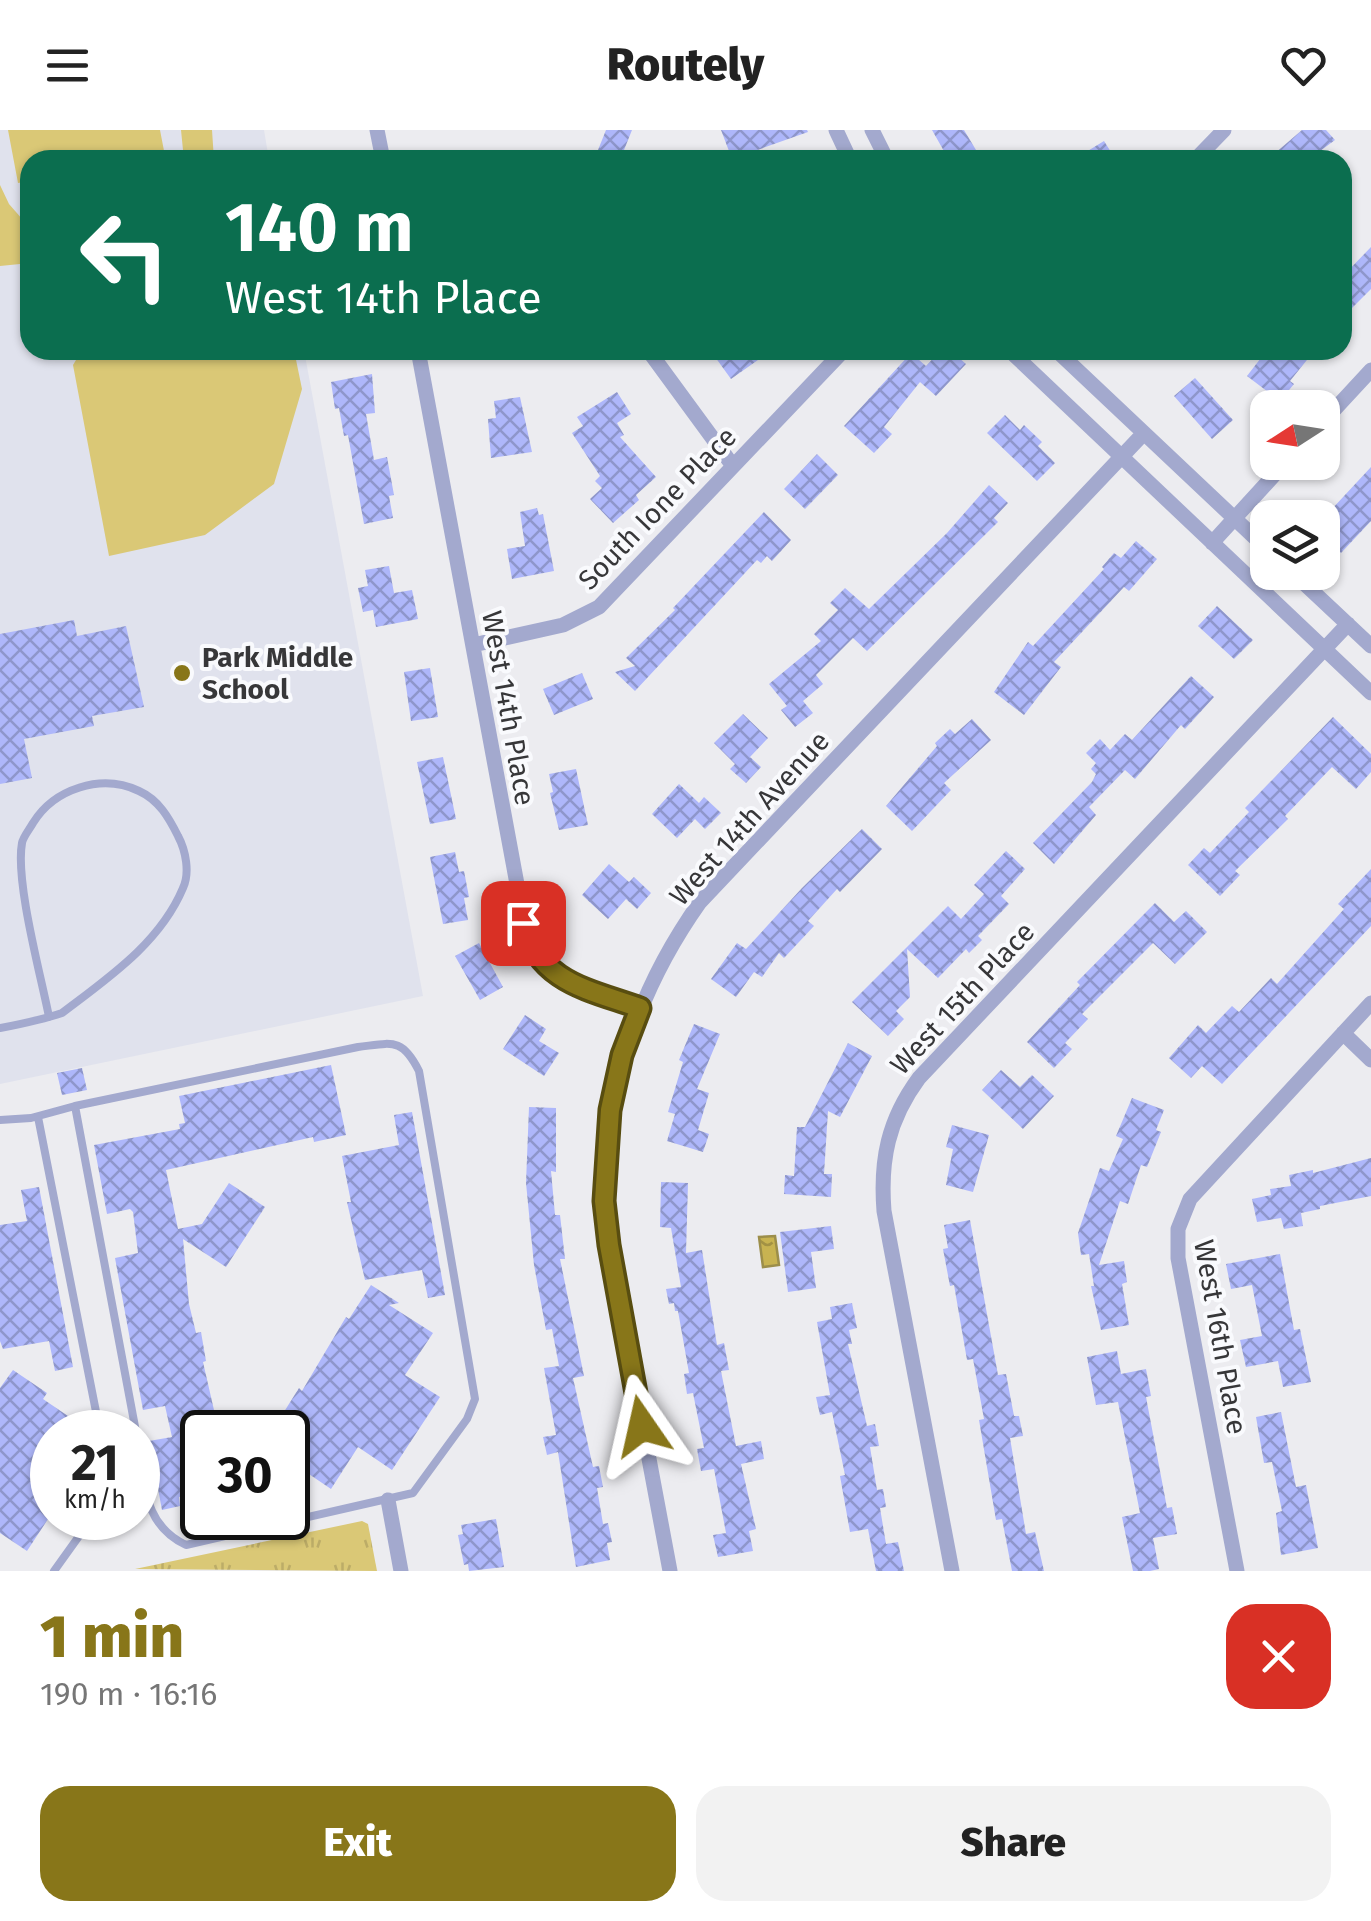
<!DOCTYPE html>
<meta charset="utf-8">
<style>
:root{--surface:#fff;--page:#f2f2f2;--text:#222;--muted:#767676;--accent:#887619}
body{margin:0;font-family:"Fira Sans",sans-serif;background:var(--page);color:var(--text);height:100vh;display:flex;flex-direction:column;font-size:38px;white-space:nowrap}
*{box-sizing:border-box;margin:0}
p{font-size:32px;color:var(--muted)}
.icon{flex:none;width:55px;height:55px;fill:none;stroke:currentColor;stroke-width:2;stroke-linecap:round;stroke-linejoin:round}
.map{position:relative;height:1441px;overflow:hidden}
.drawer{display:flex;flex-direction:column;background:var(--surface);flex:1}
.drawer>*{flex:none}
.guide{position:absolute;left:20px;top:20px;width:1332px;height:210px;border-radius:30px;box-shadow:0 2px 8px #0004;background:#0b6e4f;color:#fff;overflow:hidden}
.needle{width:65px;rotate:258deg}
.tools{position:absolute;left:1250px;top:260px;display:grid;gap:20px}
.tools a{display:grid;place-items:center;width:90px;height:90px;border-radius:20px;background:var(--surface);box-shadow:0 2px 8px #0004;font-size:50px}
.speed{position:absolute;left:30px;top:1280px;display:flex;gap:20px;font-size:50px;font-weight:700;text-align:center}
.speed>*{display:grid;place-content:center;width:130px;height:130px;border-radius:50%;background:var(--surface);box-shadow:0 2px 8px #0004;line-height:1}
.speed small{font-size:25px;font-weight:400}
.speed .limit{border:5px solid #111;border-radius:15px;background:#fff;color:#111}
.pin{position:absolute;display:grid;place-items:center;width:85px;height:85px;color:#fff;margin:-42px;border-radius:20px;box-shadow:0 5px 15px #0006}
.me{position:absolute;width:110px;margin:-55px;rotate:349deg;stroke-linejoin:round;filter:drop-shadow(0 0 8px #0008)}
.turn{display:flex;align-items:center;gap:35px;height:210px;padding:0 40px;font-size:45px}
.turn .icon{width:130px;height:130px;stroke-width:2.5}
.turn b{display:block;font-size:70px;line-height:85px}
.round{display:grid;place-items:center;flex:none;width:105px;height:105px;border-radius:30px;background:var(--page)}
.overview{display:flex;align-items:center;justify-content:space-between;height:170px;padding:0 40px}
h1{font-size:60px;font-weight:800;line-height:75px;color:var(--accent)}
.action{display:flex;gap:20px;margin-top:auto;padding:20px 40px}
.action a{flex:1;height:115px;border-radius:30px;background:var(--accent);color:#fff;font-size:40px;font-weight:800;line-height:115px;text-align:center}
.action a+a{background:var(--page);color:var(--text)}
header{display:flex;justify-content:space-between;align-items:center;height:130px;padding:0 40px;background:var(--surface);font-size:45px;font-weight:800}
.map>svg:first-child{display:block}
.built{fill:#e0e2ed}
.park{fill:url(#park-tufts)}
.pitch{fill:#dac876}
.water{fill:url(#water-ripples);stroke:#9c8e4a;stroke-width:2.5}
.building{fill:url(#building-cross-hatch)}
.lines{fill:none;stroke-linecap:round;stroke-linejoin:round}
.service{stroke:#a3a9ce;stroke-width:8}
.minor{stroke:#a3a9ce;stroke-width:15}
.route-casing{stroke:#584d10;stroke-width:25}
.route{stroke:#887619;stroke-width:18}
.poi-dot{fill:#887619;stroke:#f9fafd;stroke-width:4}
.labels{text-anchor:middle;stroke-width:8;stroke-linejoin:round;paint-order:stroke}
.street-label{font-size:28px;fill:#373739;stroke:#f9fafd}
.poi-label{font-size:28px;font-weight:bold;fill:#373739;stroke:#f9fafd;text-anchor:start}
</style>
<header><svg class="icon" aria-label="menu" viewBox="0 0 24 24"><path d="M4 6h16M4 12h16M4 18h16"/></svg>Routely<svg class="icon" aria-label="heart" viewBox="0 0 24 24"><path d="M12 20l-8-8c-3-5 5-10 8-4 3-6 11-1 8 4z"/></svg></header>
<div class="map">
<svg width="1371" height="1441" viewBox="0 0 1371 1441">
<defs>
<pattern id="park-tufts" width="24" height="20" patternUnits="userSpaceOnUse" patternTransform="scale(2.5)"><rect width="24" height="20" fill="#dac876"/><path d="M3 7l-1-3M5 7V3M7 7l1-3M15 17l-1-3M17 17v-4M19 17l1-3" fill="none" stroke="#bcac67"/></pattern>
<pattern id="water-ripples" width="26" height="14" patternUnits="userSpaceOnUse" patternTransform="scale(2.5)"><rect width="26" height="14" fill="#c8b351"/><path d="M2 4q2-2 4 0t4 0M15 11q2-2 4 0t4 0" fill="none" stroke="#a39244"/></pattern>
<pattern id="building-cross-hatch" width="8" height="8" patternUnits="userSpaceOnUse" patternTransform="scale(2.5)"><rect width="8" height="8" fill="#aeb7fa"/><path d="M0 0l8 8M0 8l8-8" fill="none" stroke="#8e96cb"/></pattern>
</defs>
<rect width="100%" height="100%" fill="#ececf0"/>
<!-- built -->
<path class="built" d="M 0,0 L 264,0 L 269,30 L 30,30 L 30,220 L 304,220 L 423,866 L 0,954 Z"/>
<!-- park -->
<path class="park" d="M 362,1391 L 368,1394 L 377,1441 L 135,1439 Z"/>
<!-- pitch -->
<path class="pitch" d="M 8,0 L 160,0 L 165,26 L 142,30 L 30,30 L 30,51 L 18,53 Z
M 181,0 L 212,0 L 214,30 L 184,30 Z
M 0,55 L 9,74 L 30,98 L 30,133 L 0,136 Z
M 82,220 L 294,220 L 302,259 L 274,354 L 205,405 L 109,426 L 73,235 Z"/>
<!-- water -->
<path class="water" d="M 775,1106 L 779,1135 L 763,1137 L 759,1107 Z"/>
<!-- building -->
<path class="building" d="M 606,0 L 632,0 L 620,30 L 594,30 Z
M 721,0 L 807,0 L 808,2 L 732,29 Z
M 932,0 L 964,0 L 982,30 L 949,30 Z
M 1302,0 L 1326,0 L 1335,10 L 1308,30 L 1267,30 Z
M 1104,11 L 1116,30 L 1073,30 Z
M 1371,117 L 1371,159 L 1342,188 L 1342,147 Z
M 710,220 L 772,220 L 731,249 Z
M 941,220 L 950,220 L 966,234 L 936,266 L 920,252 L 884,297 L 892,304 L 874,323 L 844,296 L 911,223 L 926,236 Z
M 1267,220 L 1315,220 L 1290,251 L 1294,254 L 1280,271 L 1247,246 Z
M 372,244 L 375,283 L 366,284 L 374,330 L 387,327 L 394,365 L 389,366 L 393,388 L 364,394 L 348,305 L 344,306 L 339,278 L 335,279 L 331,252 Z
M 1195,248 L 1233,290 L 1212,309 L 1174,266 Z
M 617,262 L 631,284 L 617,293 L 624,305 L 620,307 L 656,347 L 636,365 L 639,370 L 613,393 L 590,369 L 602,358 L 595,351 L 600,346 L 572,303 L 583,296 L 577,287 Z
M 520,267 L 532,322 L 491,328 L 488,289 L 496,288 L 494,271 Z
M 1005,285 L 1020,300 L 1024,295 L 1042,312 L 1038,316 L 1055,333 L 1037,351 L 987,303 Z
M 817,324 L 838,345 L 805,379 L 784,359 Z
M 1371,337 L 1371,391 L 1341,423 L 1322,405 L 1322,397 L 1335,383 L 1331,380 Z
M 989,355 L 1008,373 L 994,388 L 998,392 L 867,521 L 853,508 L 816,545 L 823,554 L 803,571 L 813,583 L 795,597 L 781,580 L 787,576 L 769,554 L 821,511 L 814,504 L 838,480 L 830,473 L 845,458 L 869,479 L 947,403 Z
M 537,378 L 539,385 L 543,384 L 554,441 L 512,449 L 507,419 L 525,416 L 520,382 Z
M 764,382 L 791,410 L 772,431 L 767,426 L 761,433 L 757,430 L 635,561 L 615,542 L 635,536 L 626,528 L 675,480 L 673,478 Z
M 1136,411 L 1157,429 L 1129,461 L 1124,457 L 1054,532 L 1061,537 L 1024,585 L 994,562 L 1028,512 L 1033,516 L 1104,439 L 1102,437 L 1114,423 L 1121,428 Z
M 389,436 L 394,463 L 412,460 L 418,489 L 376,497 L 373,480 L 363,482 L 358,458 L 368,456 L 365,440 Z
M 1217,476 L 1253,510 L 1234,529 L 1198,496 Z
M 74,490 L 77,506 L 126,496 L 144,577 L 92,586 L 94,596 L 24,609 L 32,648 L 0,654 L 0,504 Z
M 430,538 L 438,587 L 411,591 L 404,542 Z
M 582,543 L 593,569 L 554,585 L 543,559 Z
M 1191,546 L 1214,567 L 1185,599 L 1181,595 L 1135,649 L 1125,640 L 1089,677 L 1096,685 L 1054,734 L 1033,713 L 1092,652 L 1096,644 L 1091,639 L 1096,633 L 1086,623 L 1100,609 L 1110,620 L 1125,604 L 1132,610 Z
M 743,584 L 768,608 L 750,627 L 761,637 L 746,653 L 730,639 L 735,634 L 714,613 Z
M 1333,587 L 1371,624 L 1371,642 L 1356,659 L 1332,637 L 1285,686 L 1288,689 L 1235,741 L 1240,745 L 1220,766 L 1188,735 L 1204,718 L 1210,723 L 1249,682 L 1245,678 Z
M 972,589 L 991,610 L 944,653 L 951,660 L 912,701 L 886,676 L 937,616 L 935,613 L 950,599 L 955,604 Z
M 443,627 L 456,689 L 430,694 L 417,632 Z
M 576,639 L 588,695 L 559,700 L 550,663 L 553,662 L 549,644 Z
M 679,654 L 699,673 L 704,667 L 721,683 L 705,699 L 695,689 L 677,708 L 652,684 Z
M 862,699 L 882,719 L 840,762 L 837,759 L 808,791 L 814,796 L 784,828 L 779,823 L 762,847 L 754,842 L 736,867 L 711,849 L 737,813 L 746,819 L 802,758 Z
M 1006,721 L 1025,739 L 1001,766 L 1009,774 L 978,806 L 982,810 L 969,823 L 966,819 L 938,848 L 907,819 L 910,867 L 896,881 L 904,889 L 888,906 L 852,872 L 948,776 L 961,789 L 984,764 L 974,755 Z
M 455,722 L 459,742 L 464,741 L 469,767 L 464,768 L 468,790 L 443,794 L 430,727 Z
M 609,734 L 629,752 L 634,747 L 651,763 L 637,779 L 626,769 L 608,789 L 582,765 Z
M 1371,739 L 1371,796 L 1222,954 L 1202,936 L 1191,948 L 1169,928 L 1198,895 L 1206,903 L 1232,876 L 1239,882 L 1271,848 L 1277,854 L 1344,779 L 1338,774 Z
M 1155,773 L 1174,792 L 1186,781 L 1207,802 L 1175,834 L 1153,813 L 1082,884 L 1088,889 L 1065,913 L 1072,919 L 1054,938 L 1027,912 L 1080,855 L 1077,852 Z
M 479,813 L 503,857 L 480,870 L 455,826 Z
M 525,885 L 546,899 L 539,911 L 559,923 L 544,946 L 503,919 Z
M 694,894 L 720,904 L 697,959 L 709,963 L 698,1000 L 709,1004 L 703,1022 L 667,1011 L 675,984 L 668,982 L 683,932 L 679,930 Z
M 848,913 L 872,926 L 840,987 L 828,981 L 824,1044 L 832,1044 L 831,1067 L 784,1064 L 785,1045 L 794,1046 L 797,997 L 805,997 Z
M 331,935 L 346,1005 L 314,1012 L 313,1007 L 166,1040 L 178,1099 L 202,1094 L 229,1053 L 265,1077 L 226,1137 L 183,1109 L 189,1174 L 196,1203 L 201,1202 L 206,1231 L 203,1232 L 219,1302 L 202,1302 L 202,1363 L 179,1367 L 180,1376 L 162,1380 L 149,1311 L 172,1307 L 165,1276 L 143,1280 L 115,1128 L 138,1123 L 133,1082 L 130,1079 L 107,1084 L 94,1015 L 180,999 L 179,994 L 185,993 L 179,966 Z
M 82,938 L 87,960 L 62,965 L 57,943 Z
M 1001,940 L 1020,957 L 1032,945 L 1054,966 L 1023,999 L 982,960 Z
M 1132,968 L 1164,980 L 1156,1000 L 1161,1002 L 1147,1037 L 1141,1035 L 1128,1074 L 1120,1071 L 1099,1135 L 1124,1131 L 1127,1152 L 1122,1154 L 1129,1195 L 1101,1200 L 1091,1156 L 1094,1156 L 1089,1124 L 1081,1125 L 1078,1103 L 1100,1038 L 1109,1041 L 1123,1009 L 1116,1006 Z
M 529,977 L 556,978 L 556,1042 L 551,1041 L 555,1085 L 560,1085 L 565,1129 L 560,1129 L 584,1246 L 573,1248 L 593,1337 L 599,1336 L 603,1357 L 597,1358 L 603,1394 L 608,1393 L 612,1412 L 607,1413 L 610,1430 L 576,1437 L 558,1322 L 547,1325 L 543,1307 L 556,1305 L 544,1238 L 559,1236 L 552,1199 L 546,1200 L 534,1135 L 526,1053 Z
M 412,982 L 445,1165 L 428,1168 L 422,1140 L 365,1150 L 347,1072 L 351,1072 L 342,1026 L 399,1015 L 394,985 Z
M 952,995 L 989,1005 L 973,1062 L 946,1055 L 953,1019 L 946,1017 Z
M 1371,1028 L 1371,1066 L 1320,1076 L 1320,1079 L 1301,1083 L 1303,1096 L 1284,1099 L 1281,1088 L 1257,1092 L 1252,1069 L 1271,1065 L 1270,1059 L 1291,1056 L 1289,1045 L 1313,1040 L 1313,1043 Z
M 661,1052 L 688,1053 L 686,1123 L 702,1120 L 717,1215 L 724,1213 L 729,1240 L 721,1241 L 736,1316 L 761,1311 L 764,1329 L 741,1334 L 756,1399 L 749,1401 L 753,1421 L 718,1427 L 713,1405 L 726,1403 L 714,1339 L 701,1341 L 697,1319 L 704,1318 L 693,1263 L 687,1264 L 684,1244 L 689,1243 L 678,1181 L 675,1181 L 674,1173 L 669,1174 L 666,1159 L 681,1157 L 671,1098 L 660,1097 Z
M 39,1057 L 73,1237 L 55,1241 L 49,1211 L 3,1219 L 0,1211 L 0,1095 L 27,1091 L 21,1060 Z
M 970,1090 L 998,1245 L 1006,1244 L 1014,1286 L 1019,1286 L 1023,1306 L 1010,1308 L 1026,1404 L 1035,1402 L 1044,1441 L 1012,1441 L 1002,1389 L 996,1390 L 979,1290 L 984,1289 L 973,1229 L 967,1230 L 954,1155 L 950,1156 L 943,1119 L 948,1118 L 944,1095 Z
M 831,1096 L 834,1119 L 811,1122 L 816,1158 L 788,1162 L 780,1102 Z
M 1280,1124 L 1294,1200 L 1300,1199 L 1311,1252 L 1283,1257 L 1278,1231 L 1246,1237 L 1240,1210 L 1262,1206 L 1252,1155 L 1231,1159 L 1226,1134 Z
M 371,1155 L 399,1173 L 389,1175 L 433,1203 L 405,1245 L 440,1267 L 392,1340 L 358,1317 L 331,1359 L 300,1338 L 288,1356 L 288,1302 L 275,1302 L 285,1287 L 282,1285 L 299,1258 L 302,1261 L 346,1187 L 349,1189 Z
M 852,1173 L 857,1198 L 849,1200 L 852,1214 L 848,1214 L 867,1296 L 875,1294 L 879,1316 L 870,1317 L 877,1360 L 883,1359 L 886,1377 L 880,1378 L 886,1414 L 898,1412 L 904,1441 L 876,1441 L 868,1399 L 850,1402 L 840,1346 L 845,1345 L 832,1282 L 820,1285 L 816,1267 L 830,1265 L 817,1192 L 832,1189 L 830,1177 Z
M 1117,1221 L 1121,1244 L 1146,1239 L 1151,1266 L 1146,1267 L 1167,1378 L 1172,1377 L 1177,1404 L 1153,1408 L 1159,1439 L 1150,1441 L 1133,1441 L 1122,1387 L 1140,1383 L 1118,1272 L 1096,1275 L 1087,1227 Z
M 13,1240 L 47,1263 L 43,1269 L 68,1286 L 56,1302 L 52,1302 L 52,1383 L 27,1421 L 0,1403 L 0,1258 Z
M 1281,1282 L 1296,1357 L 1306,1355 L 1318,1418 L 1281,1425 L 1276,1383 L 1282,1381 L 1272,1332 L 1264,1333 L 1256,1287 Z
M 496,1389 L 504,1437 L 469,1441 L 468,1434 L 464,1435 L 458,1405 L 463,1404 L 461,1395 Z"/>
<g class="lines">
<!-- service -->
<path class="service" d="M 0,898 C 21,894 42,890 62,883 C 108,848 160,813 183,758 C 190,743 186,721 178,706 C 169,688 159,670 139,661 C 101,643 54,659 33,693 C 29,700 23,707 22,713 C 15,751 41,846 49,887
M 38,987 L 100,1302
M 0,990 L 31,988 L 75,976
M 136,1302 L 75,976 L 358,917 C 392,913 402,907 419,941 L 475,1269 L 467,1289 L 413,1363 L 186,1415 C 142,1394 146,1354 138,1311
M 54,1441 L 92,1388"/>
<!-- minor -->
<path class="minor" d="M 377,0 L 383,30
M 836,0 L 850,30
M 872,0 L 887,30
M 1195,30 L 1224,0
M 418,220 L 527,808 C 550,855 594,861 640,879
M 648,220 L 733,336
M 1009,220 L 1371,563
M 1056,220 L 1268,420
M 1322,293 L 1371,240
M 1212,413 L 1286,332
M 1292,442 L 1371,516
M 473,515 L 563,495 L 599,477 L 844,220
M 1343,903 L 1371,930
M 388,1370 L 401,1441
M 670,1441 L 609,1115 C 596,990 627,875 700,772 L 1144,303
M 952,1441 L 884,1081 C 880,1030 888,990 919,948 L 1348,494
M 1237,1441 L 1178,1128 L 1178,1099 L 1190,1069 L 1371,873"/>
</g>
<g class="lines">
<defs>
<path id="route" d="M 523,793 C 540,853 587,859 640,878 L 622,925 L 610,980 L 604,1071 L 609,1115 L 642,1296"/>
</defs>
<!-- route casing -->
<use href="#route" class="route-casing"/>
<!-- route -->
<use href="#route" class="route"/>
</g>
<!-- markers -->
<circle class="poi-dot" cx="182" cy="543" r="10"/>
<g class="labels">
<!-- street labels -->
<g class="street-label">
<text transform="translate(657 378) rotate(-46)" y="10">South Ione Place</text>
<text transform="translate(509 578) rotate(80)" y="10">West 14th Place</text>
<text transform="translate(749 688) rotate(-48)" y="10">West 14th Avenue</text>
<text transform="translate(962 868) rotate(-47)" y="10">West 15th Place</text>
<text transform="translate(1221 1207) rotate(80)" y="10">West 16th Place</text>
</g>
<!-- poi labels -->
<g class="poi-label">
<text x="202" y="537">Park Middle<tspan x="202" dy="32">School</tspan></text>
</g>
</g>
</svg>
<div class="tools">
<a><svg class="needle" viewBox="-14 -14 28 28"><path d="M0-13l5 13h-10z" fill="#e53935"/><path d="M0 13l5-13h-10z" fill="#767676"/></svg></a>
<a><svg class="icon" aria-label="layers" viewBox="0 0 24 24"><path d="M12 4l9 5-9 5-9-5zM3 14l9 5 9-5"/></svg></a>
</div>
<div class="speed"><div>21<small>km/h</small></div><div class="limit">30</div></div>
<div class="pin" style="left:523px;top:793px;background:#d93025"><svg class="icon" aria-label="arrive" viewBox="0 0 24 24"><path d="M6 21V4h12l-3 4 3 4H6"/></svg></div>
<svg class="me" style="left:642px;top:1296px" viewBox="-20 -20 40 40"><path d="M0-17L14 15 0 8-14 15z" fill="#887619" stroke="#fff" stroke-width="4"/></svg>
<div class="guide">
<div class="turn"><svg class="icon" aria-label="left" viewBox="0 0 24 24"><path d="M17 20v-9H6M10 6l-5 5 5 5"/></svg><div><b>140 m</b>West 14th Place</div></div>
</div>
</div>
<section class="drawer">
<div class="overview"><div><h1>1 min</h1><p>190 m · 16:16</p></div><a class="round" style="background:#d93025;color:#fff"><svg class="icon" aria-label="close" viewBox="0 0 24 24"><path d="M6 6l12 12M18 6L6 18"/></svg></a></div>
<div class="action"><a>Exit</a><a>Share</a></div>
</section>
